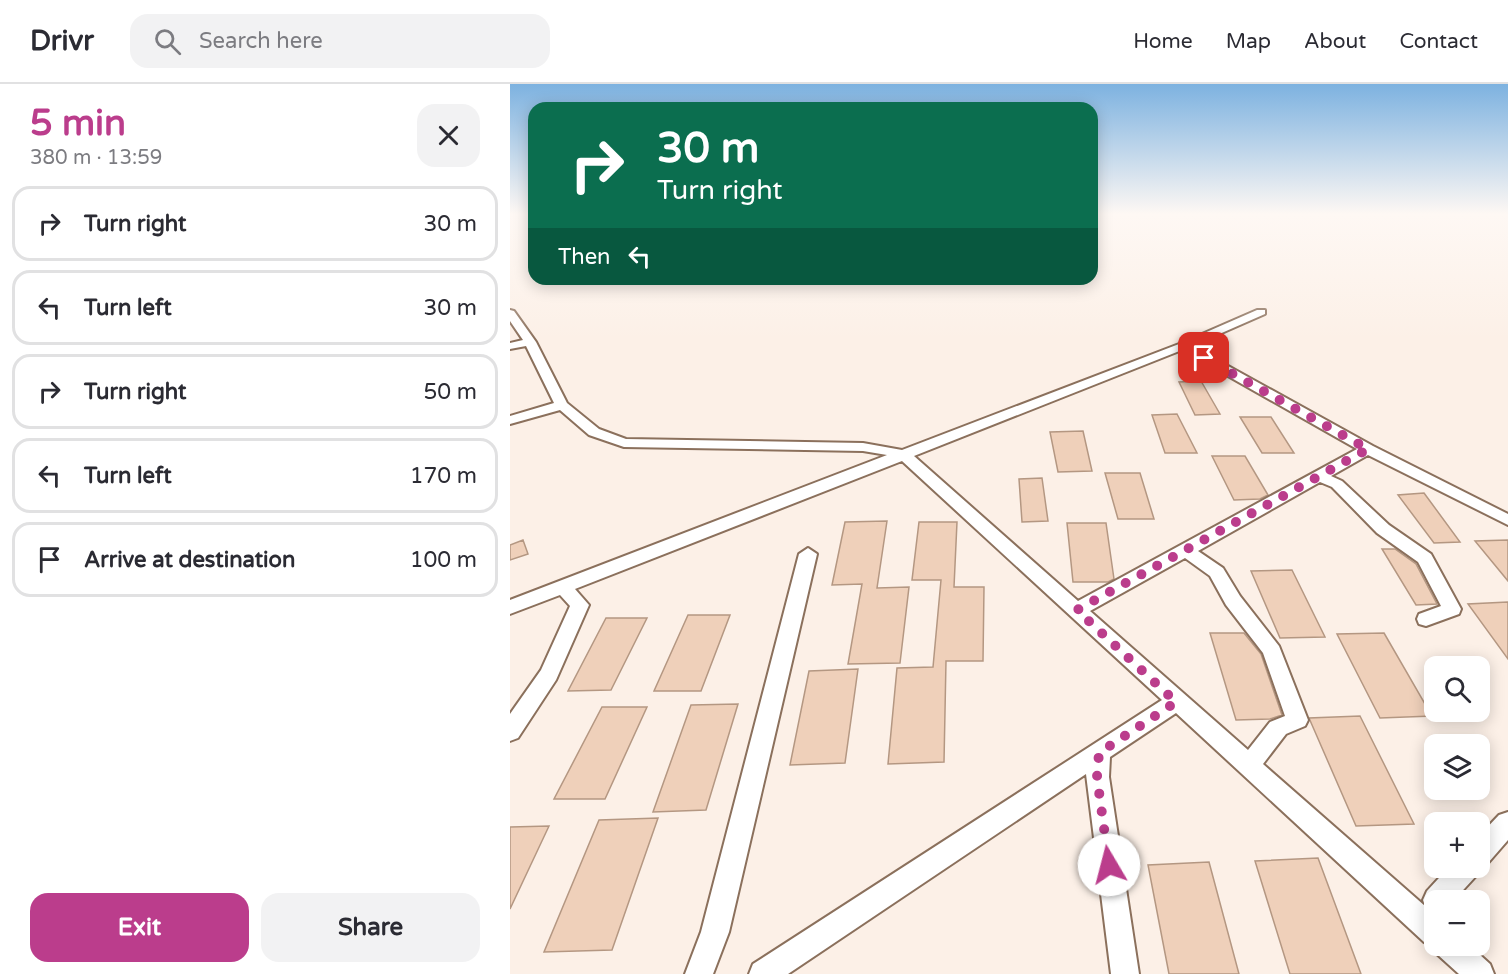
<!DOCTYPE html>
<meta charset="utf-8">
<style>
:root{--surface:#fff;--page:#f2f2f3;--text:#2b2b33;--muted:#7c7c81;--line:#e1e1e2;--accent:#bb3d8c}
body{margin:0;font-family:"Varela Round",sans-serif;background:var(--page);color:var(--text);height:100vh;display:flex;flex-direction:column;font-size:22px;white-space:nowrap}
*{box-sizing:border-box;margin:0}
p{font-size:20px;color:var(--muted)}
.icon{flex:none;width:33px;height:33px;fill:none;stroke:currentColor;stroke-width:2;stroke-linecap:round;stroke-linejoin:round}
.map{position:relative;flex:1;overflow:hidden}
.sheet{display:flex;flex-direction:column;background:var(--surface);width:510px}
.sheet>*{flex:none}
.banner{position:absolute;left:18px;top:18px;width:570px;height:183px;border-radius:18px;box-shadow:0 3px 15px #0003;background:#0b6e4f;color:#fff;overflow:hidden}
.tools{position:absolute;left:914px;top:572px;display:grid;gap:12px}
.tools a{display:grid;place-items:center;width:66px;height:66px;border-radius:12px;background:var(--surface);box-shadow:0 3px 15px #0003;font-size:30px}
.pin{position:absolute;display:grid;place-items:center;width:51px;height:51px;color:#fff;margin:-26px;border-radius:12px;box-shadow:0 3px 9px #0006}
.me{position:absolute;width:66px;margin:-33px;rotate:352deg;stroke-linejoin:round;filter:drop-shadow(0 0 4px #0008)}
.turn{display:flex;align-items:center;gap:21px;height:126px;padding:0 30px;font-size:27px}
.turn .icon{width:78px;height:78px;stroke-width:2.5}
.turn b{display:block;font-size:42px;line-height:51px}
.then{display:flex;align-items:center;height:57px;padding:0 30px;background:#0003;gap:12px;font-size:22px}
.round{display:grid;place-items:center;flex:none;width:63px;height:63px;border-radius:18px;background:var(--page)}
.head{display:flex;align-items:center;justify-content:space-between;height:102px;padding:0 30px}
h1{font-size:36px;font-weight:800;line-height:45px;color:var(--accent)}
.cta{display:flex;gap:12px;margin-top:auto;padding:12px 30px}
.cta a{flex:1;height:69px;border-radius:18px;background:var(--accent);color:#fff;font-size:24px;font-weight:800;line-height:69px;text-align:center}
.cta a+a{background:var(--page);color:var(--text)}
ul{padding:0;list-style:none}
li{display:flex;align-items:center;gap:18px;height:75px;margin:0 12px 9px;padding:0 18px;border:3px solid var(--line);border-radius:18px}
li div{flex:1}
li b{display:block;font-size:22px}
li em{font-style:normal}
header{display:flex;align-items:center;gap:36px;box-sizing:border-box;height:84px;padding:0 30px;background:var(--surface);border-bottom:2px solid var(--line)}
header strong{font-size:28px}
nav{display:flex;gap:33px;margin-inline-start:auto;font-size:21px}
.search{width:420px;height:54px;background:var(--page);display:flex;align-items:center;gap:15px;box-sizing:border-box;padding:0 21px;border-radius:18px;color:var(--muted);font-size:22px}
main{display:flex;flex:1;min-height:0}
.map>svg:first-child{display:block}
.building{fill:#efd0ba;stroke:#b49782;stroke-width:1.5}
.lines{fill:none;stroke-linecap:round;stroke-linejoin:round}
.minor-casing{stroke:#8b705c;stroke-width:4}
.minor{fill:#fff;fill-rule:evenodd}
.route{stroke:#bb3d8c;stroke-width:10;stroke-dasharray:0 18}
</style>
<header>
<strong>Drivr</strong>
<div class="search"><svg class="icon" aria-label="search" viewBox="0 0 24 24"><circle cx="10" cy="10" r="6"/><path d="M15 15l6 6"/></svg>Search here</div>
<nav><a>Home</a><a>Map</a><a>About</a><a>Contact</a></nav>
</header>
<main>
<section class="sheet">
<div class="head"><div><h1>5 min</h1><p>380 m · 13:59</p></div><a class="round"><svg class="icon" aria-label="close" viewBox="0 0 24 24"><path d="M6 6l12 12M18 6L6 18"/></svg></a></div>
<ul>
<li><svg class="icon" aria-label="right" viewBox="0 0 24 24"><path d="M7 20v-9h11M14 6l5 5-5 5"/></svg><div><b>Turn right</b></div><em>30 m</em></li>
<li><svg class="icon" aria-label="left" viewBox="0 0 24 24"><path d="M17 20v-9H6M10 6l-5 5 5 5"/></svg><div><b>Turn left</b></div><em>30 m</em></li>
<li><svg class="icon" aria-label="right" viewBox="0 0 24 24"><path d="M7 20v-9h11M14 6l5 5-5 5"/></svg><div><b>Turn right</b></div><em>50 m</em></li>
<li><svg class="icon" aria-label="left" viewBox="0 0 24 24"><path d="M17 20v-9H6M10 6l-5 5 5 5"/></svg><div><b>Turn left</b></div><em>170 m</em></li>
<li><svg class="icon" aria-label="arrive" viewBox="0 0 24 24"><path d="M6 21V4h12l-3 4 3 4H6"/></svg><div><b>Arrive at destination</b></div><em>100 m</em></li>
</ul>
<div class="cta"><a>Exit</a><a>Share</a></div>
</section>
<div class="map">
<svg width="998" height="890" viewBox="0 0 998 890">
<rect width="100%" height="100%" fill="#fcf0e7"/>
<!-- building -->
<path class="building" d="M 691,297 L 710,330 L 685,331 L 669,298 Z
M 667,330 L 687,369 L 655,369 L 642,331 Z
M 730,333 L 761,333 L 784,369 L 752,369 Z
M 573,347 L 582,387 L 548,388 L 540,348 Z
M 702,372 L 735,372 L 758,411 L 750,415 L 724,416 Z
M 595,389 L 630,389 L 644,435 L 608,435 Z
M 532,394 L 538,437 L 512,438 L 509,395 Z
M 914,409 L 950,458 L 924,459 L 888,411 Z
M 377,437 L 367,504 L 399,503 L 390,579 L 338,580 L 352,500 L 322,501 L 335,438 Z
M 409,438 L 447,438 L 444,503 L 474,503 L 473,577 L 436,577 L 434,678 L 378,680 L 387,584 L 423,583 L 431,496 L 402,496 Z
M 557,439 L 596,439 L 604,495 L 598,498 L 563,498 Z
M 13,456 L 18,470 L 0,476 L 0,461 Z
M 998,456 L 998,497 L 965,457 Z
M 872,465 L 885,465 L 906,480 L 927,520 L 906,521 Z
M 782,486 L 815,553 L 770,554 L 741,487 Z
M 998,518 L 998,575 L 958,520 Z
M 178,531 L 220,531 L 191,607 L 144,607 Z
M 96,534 L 137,534 L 101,606 L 58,607 Z
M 700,549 L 734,549 L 751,570 L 772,631 L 760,635 L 726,636 Z
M 874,549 L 922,632 L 870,634 L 827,550 Z
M 348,585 L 335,679 L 280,681 L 299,587 Z
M 228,620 L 196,726 L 143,728 L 181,621 Z
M 92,623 L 137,623 L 95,715 L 44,715 Z
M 850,632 L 904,740 L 846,742 L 799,634 Z
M 148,734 L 102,866 L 34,868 L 89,736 Z
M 39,742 L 0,825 L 0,743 Z
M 808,774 L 851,890 L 780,890 L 745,777 Z
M 699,778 L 729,890 L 659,890 L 638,781 Z"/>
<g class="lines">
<defs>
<path id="minor" d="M 0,226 L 4,227 L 26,258 L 57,319 L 89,345 L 116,355 L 353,359 L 392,366 L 669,260 L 747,226 L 755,226 L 755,230 L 682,262 L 863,362 L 998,430 L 998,441 L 858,371 L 821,392 L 832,397 L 879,441 L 921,470 L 951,525 L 949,530 L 916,542 L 909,540 L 907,535 L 909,530 L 931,522 L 908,478 L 867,449 L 822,403 L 810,398 L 688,467 L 713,484 L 730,512 L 769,562 L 798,636 L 795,642 L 776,650 L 753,680 L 915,822 L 913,816 L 917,807 L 939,783 L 969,783 L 969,752 L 989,731 L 998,728 L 998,756 L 978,779 L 969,782 L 970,783 L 966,792 L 944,816 L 924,816 L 924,828 L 921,827 L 924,830 L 924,861 L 959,861 L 980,880 L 984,890 L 949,890 L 928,871 L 924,861 L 914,858 L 666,629 L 600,673 L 599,693 L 629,890 L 601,890 L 576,690 L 278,890 L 239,890 L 243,880 L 652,616 L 392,377 L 65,505 L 79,521 L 46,596 L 8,654 L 0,657 L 0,630 L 31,586 L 60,522 L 50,511 L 0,530 L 0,516 L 377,371 L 353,367 L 114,363 L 79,351 L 50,326 L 0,340 L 0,332 L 44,319 L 16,262 L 0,265 L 0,259 L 13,256 L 0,237 ZM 672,266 L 847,365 L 568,517 L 404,372 ZM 675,474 L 700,492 L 716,521 L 753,569 L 775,632 L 760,638 L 738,666 L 580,527 Z
M 298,464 L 307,470 L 219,848 L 203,890 L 175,890 L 191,848 L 289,470 Z"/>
</defs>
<!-- minor casing -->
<use href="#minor" class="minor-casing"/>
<!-- minor -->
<use href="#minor" class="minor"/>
</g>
<!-- sky -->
<linearGradient id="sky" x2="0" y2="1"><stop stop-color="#7db2e0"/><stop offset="0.51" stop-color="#fef8f4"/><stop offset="1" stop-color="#fef8f4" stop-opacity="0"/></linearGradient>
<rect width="998" height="255" fill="url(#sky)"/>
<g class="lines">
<!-- route -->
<path class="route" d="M 599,781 L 587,693 L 589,669 L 666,618 L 567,526 L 858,365 L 694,274"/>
</g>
</svg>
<div class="tools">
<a><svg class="icon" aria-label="search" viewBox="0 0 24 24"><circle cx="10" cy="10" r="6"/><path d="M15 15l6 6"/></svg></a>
<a><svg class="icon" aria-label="layers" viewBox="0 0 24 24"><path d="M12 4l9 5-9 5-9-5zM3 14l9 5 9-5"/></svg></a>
<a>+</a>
<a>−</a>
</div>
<div class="pin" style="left:694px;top:274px;background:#d93025"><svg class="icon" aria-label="arrive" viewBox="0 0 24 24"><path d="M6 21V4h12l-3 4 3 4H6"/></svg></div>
<svg class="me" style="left:599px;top:781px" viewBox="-20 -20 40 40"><circle r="19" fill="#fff"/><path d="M0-13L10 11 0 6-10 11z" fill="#bb3d8c"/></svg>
<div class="banner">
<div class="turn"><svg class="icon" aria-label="right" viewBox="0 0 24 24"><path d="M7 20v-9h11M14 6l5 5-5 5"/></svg><div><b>30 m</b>Turn right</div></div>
<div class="then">Then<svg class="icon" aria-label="left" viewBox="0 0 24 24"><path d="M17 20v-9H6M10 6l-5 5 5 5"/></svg></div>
</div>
</div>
</main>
